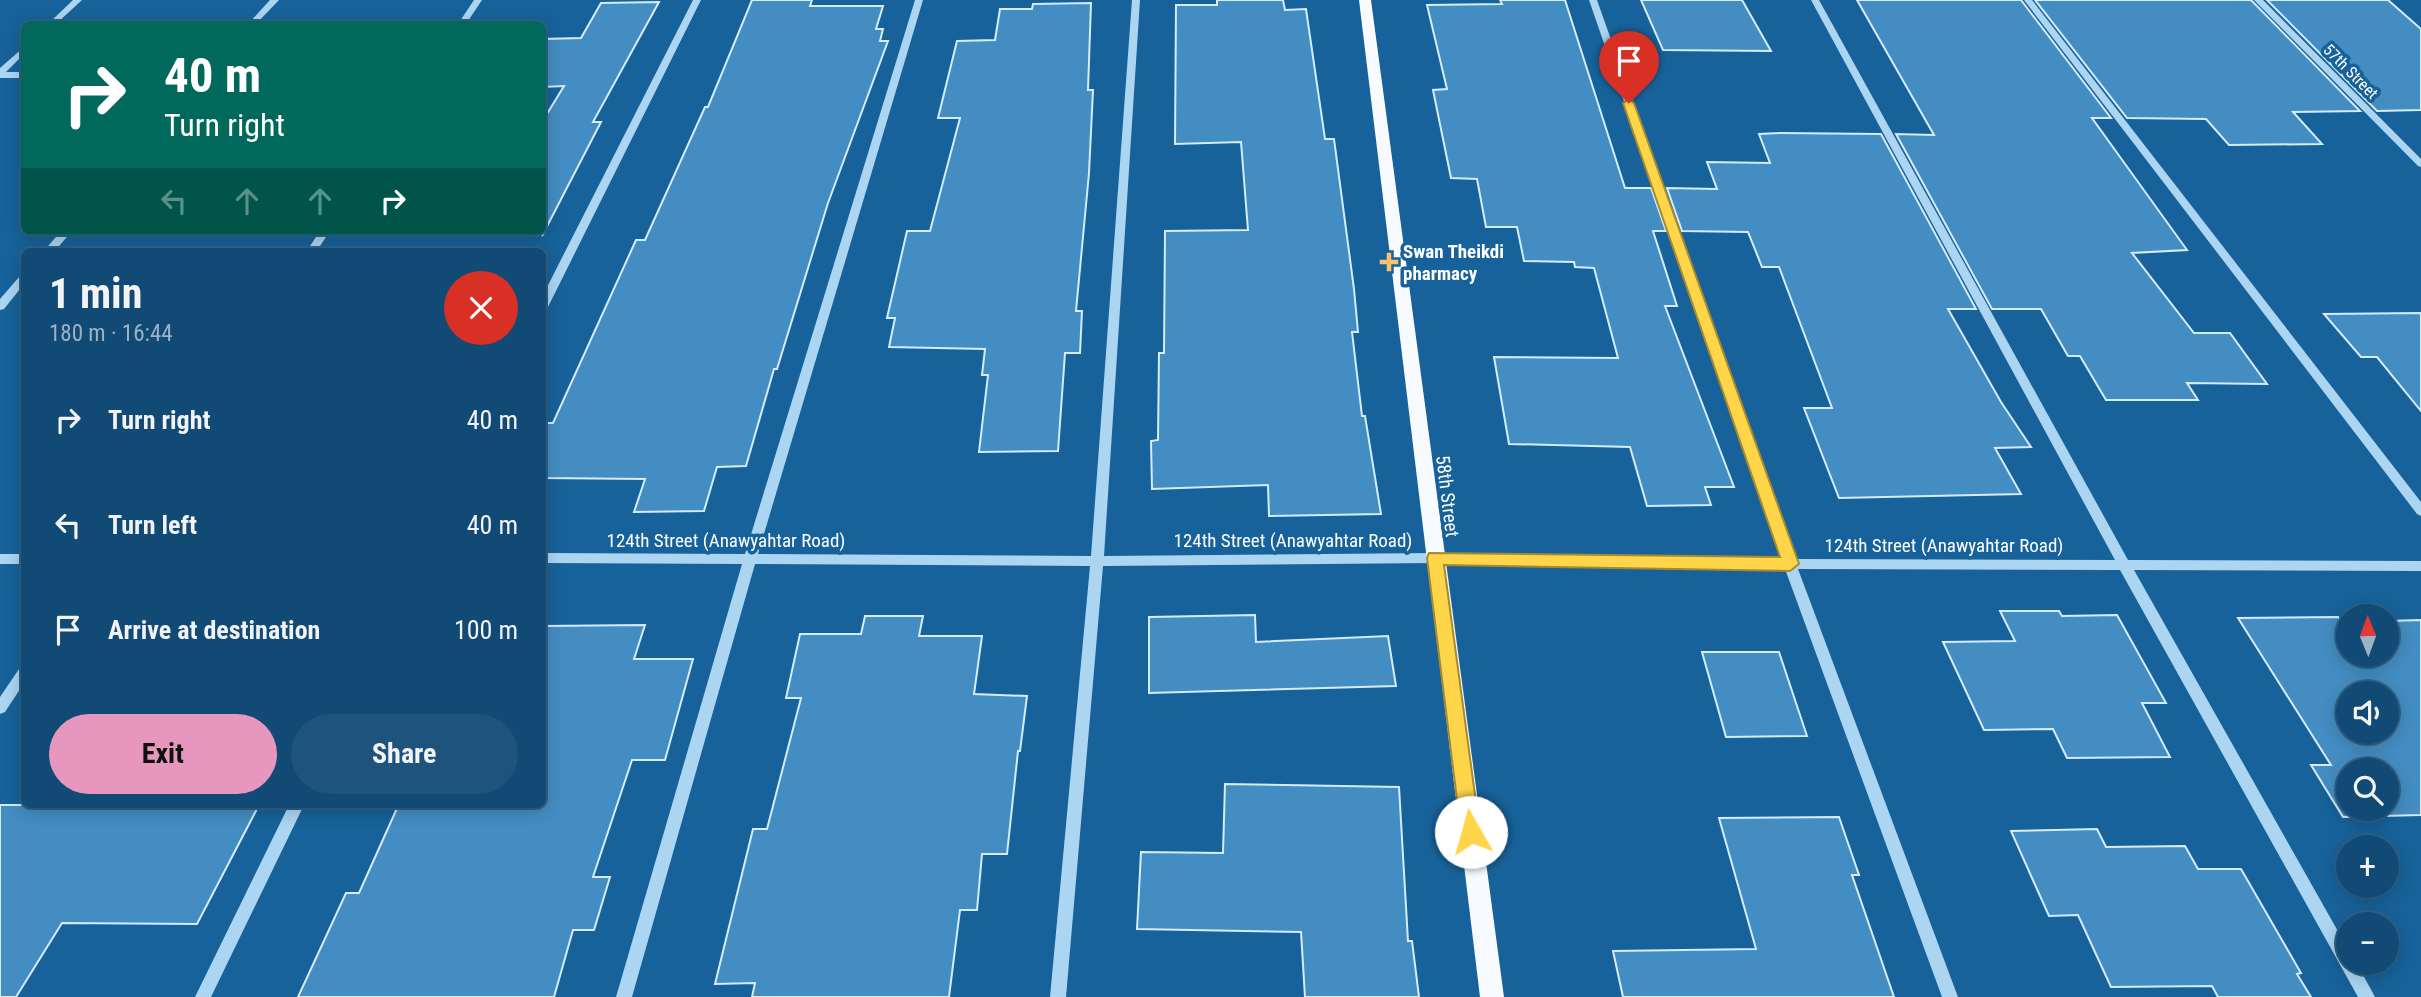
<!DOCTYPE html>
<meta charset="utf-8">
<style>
:root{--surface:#114a74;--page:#1e547c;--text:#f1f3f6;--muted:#9cb3c5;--line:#306286;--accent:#e797bd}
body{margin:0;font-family:"Roboto Condensed",sans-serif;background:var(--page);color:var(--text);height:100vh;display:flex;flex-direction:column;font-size:26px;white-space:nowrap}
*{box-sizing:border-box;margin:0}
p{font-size:23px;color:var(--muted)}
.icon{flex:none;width:38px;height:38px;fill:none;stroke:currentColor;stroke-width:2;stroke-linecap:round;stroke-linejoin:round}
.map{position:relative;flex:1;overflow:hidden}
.side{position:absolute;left:21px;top:248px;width:525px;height:560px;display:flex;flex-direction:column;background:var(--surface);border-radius:10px;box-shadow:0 4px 18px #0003,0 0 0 2px var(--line)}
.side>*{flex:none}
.guide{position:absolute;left:21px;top:21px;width:525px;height:214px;border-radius:10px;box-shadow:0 4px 18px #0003,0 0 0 2px var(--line);background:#00695c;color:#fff;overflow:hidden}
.needle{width:46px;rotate:359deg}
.controls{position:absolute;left:2336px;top:604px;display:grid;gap:14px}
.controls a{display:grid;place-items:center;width:63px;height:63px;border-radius:50%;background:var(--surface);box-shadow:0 4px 18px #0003,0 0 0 2px var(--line);font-size:35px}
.pin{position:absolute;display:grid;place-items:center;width:60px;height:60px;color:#fff;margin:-72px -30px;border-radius:50% 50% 50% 0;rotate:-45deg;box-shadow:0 0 7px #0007}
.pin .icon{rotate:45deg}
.me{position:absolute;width:77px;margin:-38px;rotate:353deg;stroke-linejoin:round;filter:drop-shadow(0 0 5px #0008)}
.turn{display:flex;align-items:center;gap:24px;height:147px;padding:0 28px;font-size:32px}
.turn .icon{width:91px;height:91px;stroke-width:2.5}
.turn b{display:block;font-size:49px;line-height:60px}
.lanes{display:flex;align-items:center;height:66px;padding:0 28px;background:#0003;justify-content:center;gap:35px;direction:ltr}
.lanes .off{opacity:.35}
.round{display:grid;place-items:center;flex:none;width:74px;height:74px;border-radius:37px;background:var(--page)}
.summary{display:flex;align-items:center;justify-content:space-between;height:119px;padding:0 28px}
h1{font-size:42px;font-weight:700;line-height:52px}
.action{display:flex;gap:14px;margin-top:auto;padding:14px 28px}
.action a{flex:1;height:80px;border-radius:42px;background:var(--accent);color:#111;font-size:28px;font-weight:700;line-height:80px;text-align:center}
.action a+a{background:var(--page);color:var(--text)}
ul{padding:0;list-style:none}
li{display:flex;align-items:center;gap:21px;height:105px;padding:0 28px}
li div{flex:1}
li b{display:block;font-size:26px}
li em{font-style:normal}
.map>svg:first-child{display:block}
.building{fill:#448dc2;stroke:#d4ecfc;stroke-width:2;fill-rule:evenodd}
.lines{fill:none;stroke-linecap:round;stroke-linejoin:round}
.minor{fill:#acd5f2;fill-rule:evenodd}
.major{fill:#f7fbff;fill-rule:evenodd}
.route{fill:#ffd54a;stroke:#a68a30;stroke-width:2}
.poi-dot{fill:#ffc16d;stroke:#17629a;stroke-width:2.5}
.labels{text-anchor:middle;stroke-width:7;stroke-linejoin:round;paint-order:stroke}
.far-street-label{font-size:16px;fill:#fff;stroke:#17629a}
.poi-label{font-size:19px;font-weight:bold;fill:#fff;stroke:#17629a;text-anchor:start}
.street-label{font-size:19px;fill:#fff;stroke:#17629a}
</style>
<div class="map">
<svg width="2421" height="997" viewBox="0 0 2421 997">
<rect width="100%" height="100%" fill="#17629a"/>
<!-- building -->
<path class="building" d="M 752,0 L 812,0 L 810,6 L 883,6 L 876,29 L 883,29 L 880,41 L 888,41 L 828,203 L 777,369 L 774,369 L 746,466 L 717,467 L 704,511 L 634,512 L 645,479 L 542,478 L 542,423 L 553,423 L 636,240 L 645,240 L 705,107 L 708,107 Z
M 1217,0 L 1283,0 L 1285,10 L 1306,9 L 1325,139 L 1334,139 L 1354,289 L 1358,332 L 1352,332 L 1362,416 L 1365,416 L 1381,514 L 1269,516 L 1268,485 L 1152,489 L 1151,441 L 1158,440 L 1159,353 L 1164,353 L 1165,231 L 1248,230 L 1241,142 L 1175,144 L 1176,5 L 1217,5 Z
M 1500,0 L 1565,0 L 1625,188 L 1651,188 L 1666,231 L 1653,231 L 1677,306 L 1665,306 L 1734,487 L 1705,487 L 1711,505 L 1647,506 L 1630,447 L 1509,444 L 1494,357 L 1618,358 L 1594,268 L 1575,267 L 1574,262 L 1524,261 L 1517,227 L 1486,227 L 1477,179 L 1451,178 L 1433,90 L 1447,89 L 1427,5 L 1502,4 Z
M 1641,0 L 1742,0 L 1771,51 L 1663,50 Z
M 1857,0 L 2021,0 L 2111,118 L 2092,118 L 2187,250 L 2132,253 L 2194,333 L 2230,333 L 2267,384 L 2187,383 L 2198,400 L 2106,400 L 2080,356 L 2068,356 L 2041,309 L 1992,309 L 1896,134 L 1934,135 Z
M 2035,0 L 2251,0 L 2360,111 L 2293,112 L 2322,144 L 2229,145 L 2206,119 L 2127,118 Z
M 2267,0 L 2388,0 L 2421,29 L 2421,110 L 2377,111 Z
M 659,2 L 593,122 L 601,122 L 542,236 L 542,122 L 564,86 L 542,87 L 542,39 L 581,38 L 601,3 Z
M 1091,3 L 1088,90 L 1093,90 L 1089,173 L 1076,311 L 1082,311 L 1080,353 L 1065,353 L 1058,451 L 979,452 L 988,375 L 982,375 L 985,349 L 889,347 L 895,318 L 887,318 L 907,231 L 930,231 L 960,118 L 938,118 L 957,41 L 995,40 L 1000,9 L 1032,9 L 1033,4 Z
M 1780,133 L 1881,134 L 1976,309 L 1948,309 L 2001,402 L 2031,447 L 1995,448 L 2021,494 L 1839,498 L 1804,408 L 1832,408 L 1779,267 L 1762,267 L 1748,232 L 1682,231 L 1667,188 L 1717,189 L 1707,162 L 1770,163 L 1759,134 Z
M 2421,313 L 2421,411 L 2377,357 L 2361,357 L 2324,314 Z
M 2000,611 L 2059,611 L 2062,616 L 2117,615 L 2166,703 L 2142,703 L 2170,757 L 2067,758 L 2053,729 L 1984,730 L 1943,642 L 2015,641 Z
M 1255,615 L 1256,642 L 1388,636 L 1396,686 L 1149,693 L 1149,617 Z
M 865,616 L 923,616 L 919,636 L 982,636 L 974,694 L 1027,696 L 1020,751 L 1018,751 L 1007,854 L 982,854 L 977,910 L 960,910 L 949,997 L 752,997 L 755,983 L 715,984 L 753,829 L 767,829 L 801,698 L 786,698 L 800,634 L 861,634 Z
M 2338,617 L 2342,623 L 2348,622 L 2348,654 L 2387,654 L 2387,621 L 2421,620 L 2421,815 L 2343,817 L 2311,765 L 2331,765 L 2238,618 ZM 2348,693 L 2387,693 L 2387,732 L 2348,732 ZM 2348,770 L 2387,770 L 2387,808 L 2348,808 Z
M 645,625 L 634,659 L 693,659 L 665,760 L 632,760 L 593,877 L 610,877 L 594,930 L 573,930 L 554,997 L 298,997 L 346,893 L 359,893 L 398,806 L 513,808 L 514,805 L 542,805 L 542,626 Z
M 1702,652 L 1779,652 L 1807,736 L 1726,737 Z
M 1225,784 L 1399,787 L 1408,941 L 1412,941 L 1419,997 L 1305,997 L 1301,932 L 1137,929 L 1141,852 L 1223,853 Z
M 0,805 L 259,805 L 197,924 L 62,923 L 16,997 L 0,997 Z
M 1839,817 L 1859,875 L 1852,875 L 1894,997 L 1623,997 L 1613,951 L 1756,949 L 1719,818 Z
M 2097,829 L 2106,847 L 2185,846 L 2198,869 L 2241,869 L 2301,973 L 2297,974 L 2311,997 L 2218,997 L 2212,986 L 2111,987 L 2078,915 L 2049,916 L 2011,831 Z"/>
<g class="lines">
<!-- minor -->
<path class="minor" d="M 73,0 L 82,0 L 56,24 L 48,24 Z
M 270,0 L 279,0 L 256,24 L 248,24 Z
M 474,0 L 482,0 L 466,24 L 458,24 Z
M 693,0 L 701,0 L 547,309 L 542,312 L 542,297 Z
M 915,0 L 923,0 L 758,554 L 1091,556 L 1132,0 L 1140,0 L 1104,556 L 1435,553 L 1782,559 L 1589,0 L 1597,0 L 1795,559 L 2115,560 L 1811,0 L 1819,0 L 2128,560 L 2421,561 L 2421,571 L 2134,570 L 2348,949 L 2348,962 L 2356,962 L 2375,997 L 2358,997 L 2120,570 L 1798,569 L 1958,997 L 1942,997 L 1785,569 L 1435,563 L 1103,566 L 1066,997 L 1050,997 L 1090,566 L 755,564 L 632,997 L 616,997 L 742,564 L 542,563 L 542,553 L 745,554 Z
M 2024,0 L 2032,0 L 2421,502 L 2421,516 L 2417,514 Z
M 2254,0 L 2263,0 L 2421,159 L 2421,167 L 2418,166 Z
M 24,47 L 24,54 L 6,72 L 24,72 L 24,78 L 0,78 L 0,68 Z
M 61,231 L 72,231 L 54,252 L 43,252 Z
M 320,231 L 330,231 L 316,252 L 306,252 Z
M 24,275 L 24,284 L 4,309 L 0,310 L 0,299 L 20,276 Z
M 0,554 L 24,554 L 24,564 L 0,564 Z
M 24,667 L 24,683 L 5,712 L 0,714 L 0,697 L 19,669 Z
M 289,805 L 304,805 L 211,997 L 195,997 Z"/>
<!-- major -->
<path class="major" d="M 1359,0 L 1371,0 L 1504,997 L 1480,997 Z"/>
</g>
<!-- route -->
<path class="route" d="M 1629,99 L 1634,103 L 1799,564 L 1790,571 L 1444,565 L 1480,832 L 1477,839 L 1471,841 L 1464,839 L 1461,832 L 1427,558 L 1429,553 L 1780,557 L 1623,103 Z"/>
<!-- markers -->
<path class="poi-dot" d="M1385.5 251.5h7v7h7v7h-7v7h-7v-7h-7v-7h7z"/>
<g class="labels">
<!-- far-street labels -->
<g class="far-street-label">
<text transform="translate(2351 71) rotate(45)" y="6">57th Street</text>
</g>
<!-- poi labels -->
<g class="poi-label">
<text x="1403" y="258">Swan Theikdi<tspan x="1403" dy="22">pharmacy</tspan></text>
</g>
<!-- street labels -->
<g class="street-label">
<text transform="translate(1448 496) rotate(83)" y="7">58th Street</text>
<text x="726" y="547">124th Street (Anawyahtar Road)</text>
<text x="1293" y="547">124th Street (Anawyahtar Road)</text>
<text x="1944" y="552">124th Street (Anawyahtar Road)</text>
</g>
</g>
</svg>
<div class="controls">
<a><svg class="needle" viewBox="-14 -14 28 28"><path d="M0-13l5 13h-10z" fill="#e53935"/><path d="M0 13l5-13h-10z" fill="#9cb3c5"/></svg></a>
<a><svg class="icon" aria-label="sound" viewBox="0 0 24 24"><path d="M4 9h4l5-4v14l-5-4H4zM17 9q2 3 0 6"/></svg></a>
<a><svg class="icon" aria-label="search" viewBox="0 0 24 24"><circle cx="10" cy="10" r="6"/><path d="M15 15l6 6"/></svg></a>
<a>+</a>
<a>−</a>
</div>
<div class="pin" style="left:1629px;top:103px;background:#d93025"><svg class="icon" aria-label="arrive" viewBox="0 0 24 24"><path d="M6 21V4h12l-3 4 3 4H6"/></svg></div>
<svg class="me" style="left:1471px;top:832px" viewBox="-20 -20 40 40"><circle r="19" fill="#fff"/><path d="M0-13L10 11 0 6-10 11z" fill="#ffd54a"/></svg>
<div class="guide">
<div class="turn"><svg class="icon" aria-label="right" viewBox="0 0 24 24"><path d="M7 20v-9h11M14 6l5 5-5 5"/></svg><div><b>40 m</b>Turn right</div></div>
<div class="lanes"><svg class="icon off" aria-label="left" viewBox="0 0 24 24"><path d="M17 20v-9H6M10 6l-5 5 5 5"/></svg><svg class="icon off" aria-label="ahead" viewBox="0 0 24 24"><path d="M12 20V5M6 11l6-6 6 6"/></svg><svg class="icon off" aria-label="ahead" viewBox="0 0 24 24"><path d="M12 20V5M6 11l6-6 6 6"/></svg><svg class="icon" aria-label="right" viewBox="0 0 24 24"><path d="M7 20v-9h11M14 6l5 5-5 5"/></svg></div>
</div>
<section class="side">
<div class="summary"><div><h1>1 min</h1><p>180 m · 16:44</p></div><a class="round" style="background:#d93025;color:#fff"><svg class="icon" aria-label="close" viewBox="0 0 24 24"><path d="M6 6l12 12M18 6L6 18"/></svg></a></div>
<ul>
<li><svg class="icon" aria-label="right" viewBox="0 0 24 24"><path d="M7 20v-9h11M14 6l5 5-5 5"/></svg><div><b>Turn right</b></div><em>40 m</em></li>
<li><svg class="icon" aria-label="left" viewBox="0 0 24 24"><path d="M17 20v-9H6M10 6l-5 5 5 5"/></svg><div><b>Turn left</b></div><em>40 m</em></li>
<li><svg class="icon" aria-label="arrive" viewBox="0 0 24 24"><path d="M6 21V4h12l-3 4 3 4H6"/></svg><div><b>Arrive at destination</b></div><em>100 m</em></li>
</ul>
<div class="action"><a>Exit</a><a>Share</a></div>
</section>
</div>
